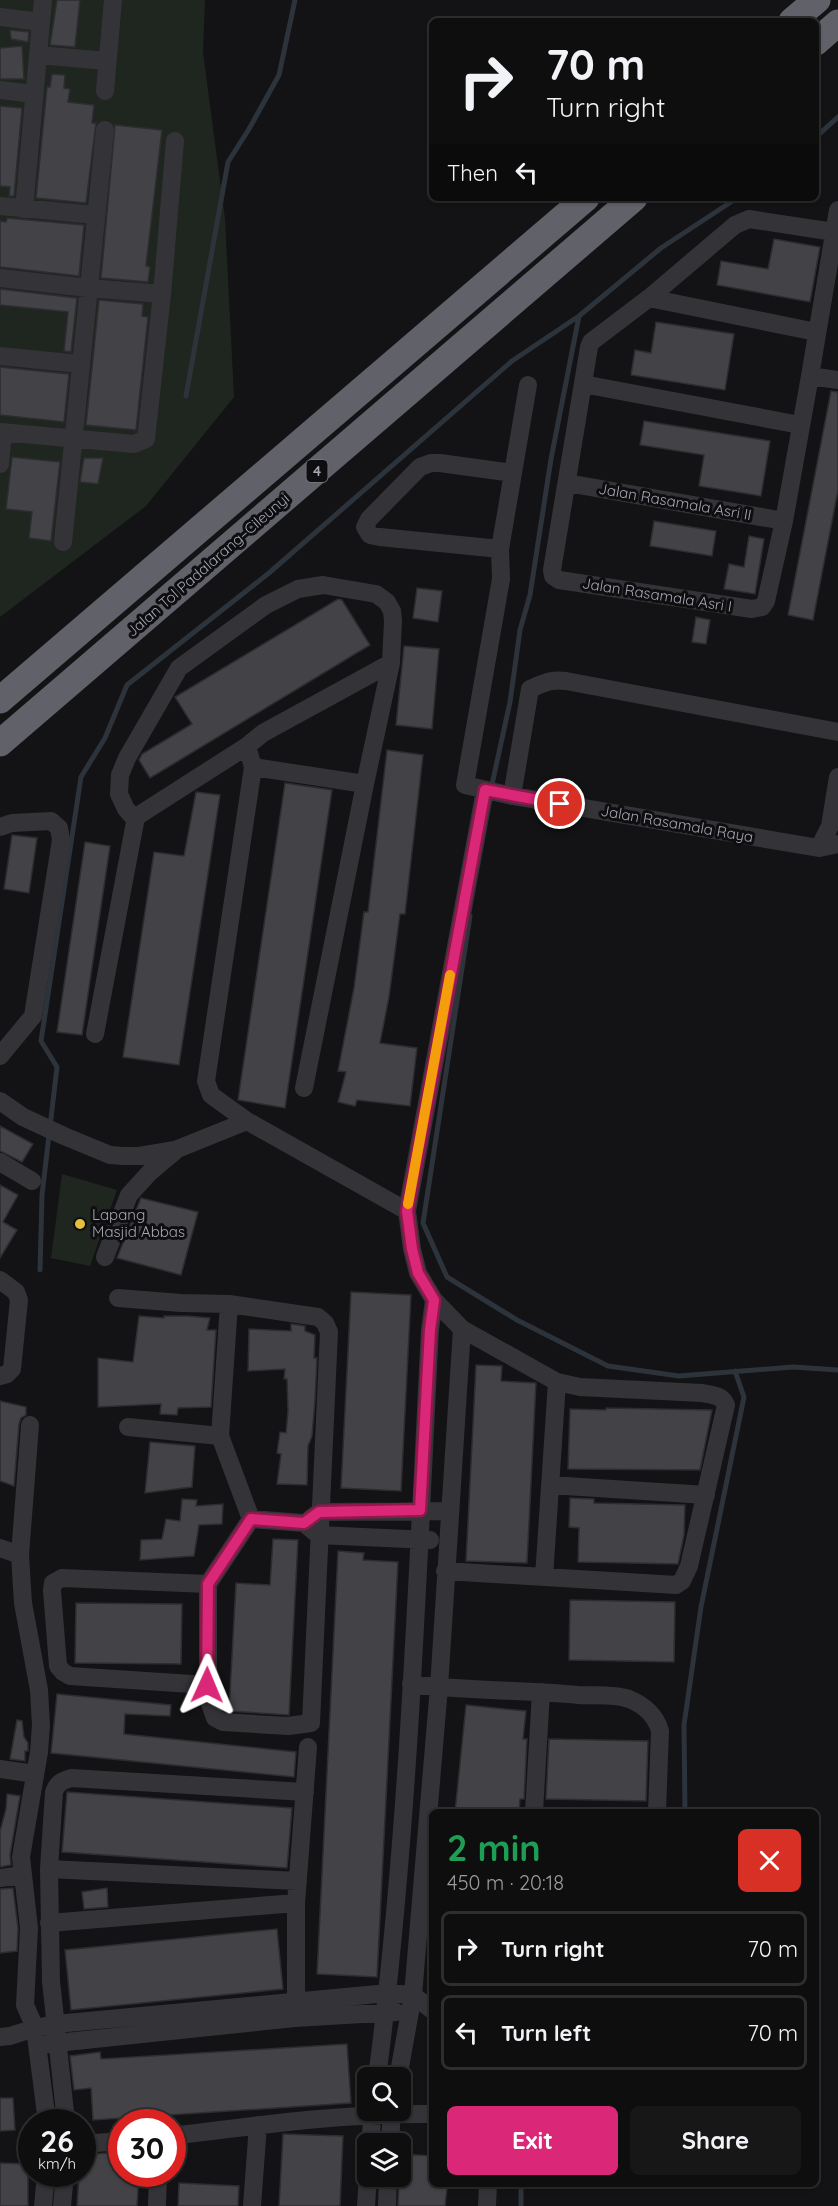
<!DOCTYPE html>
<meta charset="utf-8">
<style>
:root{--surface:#0e0e0f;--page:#171718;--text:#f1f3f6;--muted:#9b9c9e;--line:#2e2e2f;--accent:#db2777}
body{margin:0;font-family:Quicksand,sans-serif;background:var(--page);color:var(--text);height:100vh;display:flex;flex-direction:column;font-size:22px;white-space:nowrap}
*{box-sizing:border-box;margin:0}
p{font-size:20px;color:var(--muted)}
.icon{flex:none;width:33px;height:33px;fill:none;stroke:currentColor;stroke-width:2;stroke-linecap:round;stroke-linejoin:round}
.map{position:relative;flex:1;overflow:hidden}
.panel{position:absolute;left:429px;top:1809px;width:390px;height:378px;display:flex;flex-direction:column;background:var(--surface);border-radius:9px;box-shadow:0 2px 4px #0004,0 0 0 2px var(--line)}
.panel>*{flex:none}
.hud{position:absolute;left:429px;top:18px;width:390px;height:183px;border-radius:9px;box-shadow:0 2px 4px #0004,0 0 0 2px var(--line);background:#0e0e0f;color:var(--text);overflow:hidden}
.fabs{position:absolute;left:357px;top:2067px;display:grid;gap:12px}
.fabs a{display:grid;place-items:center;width:54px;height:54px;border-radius:9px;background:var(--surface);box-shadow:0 2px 4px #0004,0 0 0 2px var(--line);font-size:30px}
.speed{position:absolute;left:18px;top:2109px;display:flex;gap:12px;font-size:30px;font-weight:700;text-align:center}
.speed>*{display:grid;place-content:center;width:78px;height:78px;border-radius:50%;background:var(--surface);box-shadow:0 2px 4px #0004,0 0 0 2px var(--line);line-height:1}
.speed small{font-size:15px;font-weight:400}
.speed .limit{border:9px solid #d22;background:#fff;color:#111}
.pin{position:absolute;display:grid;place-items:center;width:51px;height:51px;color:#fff;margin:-26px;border:3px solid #fff;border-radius:50%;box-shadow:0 2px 6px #0007}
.me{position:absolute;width:66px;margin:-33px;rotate:1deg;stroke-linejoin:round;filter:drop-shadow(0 0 4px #0008)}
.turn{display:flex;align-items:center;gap:21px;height:126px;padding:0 18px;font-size:27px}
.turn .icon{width:78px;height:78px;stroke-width:2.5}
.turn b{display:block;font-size:42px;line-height:51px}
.then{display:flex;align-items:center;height:57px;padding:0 18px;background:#0003;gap:12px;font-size:22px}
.round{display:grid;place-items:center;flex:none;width:63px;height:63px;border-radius:9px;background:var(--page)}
.overview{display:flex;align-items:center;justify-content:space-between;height:102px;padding:0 18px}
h1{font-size:36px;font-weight:700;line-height:45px;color:#1e9e55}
.button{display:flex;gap:12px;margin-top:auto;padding:12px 18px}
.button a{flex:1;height:69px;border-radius:9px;background:var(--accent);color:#fff;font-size:24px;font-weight:700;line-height:69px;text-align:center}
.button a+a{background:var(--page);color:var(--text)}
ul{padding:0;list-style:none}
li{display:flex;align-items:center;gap:18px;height:75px;margin:0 12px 9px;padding:0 6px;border:3px solid var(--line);border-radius:9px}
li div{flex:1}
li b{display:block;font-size:22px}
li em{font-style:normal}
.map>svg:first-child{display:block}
.green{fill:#1f2620}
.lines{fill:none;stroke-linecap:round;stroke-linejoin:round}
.stream{stroke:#2d333b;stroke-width:5}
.building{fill:#424247;stroke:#2d2c30;stroke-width:1.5}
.minor{stroke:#343438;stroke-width:18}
.highway{stroke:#606169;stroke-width:27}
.route-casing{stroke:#8e194d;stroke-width:15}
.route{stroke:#db2777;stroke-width:10}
.slow{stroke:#f59e0b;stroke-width:10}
.poi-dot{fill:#e4c03a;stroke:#0e0d0f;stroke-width:2}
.labels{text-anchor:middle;stroke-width:6;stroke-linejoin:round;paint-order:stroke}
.shield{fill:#0e0d0f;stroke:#787982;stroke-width:1.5}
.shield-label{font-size:14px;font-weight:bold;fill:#a5a7b3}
.street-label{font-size:15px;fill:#a5a7b3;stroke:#0e0d0f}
.poi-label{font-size:15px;fill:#a5a7b3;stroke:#0e0d0f;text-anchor:start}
</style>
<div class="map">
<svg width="838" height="2206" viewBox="0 0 838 2206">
<rect width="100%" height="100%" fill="#131214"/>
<!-- green -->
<path class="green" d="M 0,0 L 205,0 L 203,52 L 225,219 L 234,397 L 146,506 L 0,617 Z
M 62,1174 L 117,1190 L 90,1266 L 51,1258 Z"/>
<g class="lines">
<!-- stream -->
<path class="stream" d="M 816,137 L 838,117
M 186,396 L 228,162 L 249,129 L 279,75 L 295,0
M 491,789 L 510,702 L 520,630 L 530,595 L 551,459 L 579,316
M 470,916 L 423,1223 L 447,1277 L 517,1320 L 608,1366 L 679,1376 L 793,1367 L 838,1370
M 40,1270 L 42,1195 L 57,1067 L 41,1041 L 81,777 L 105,738 L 127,685 L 269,573 L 512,361 L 579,316 L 661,248 L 737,198
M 685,1812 L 684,1725 L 701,1607 L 744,1397 L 735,1371
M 521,2184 L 521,2206"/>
</g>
<!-- building -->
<path class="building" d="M 57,0 L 80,0 L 75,47 L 50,45 Z
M 10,30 L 29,32 L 28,42 L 11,39 Z
M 22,46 L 24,79 L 0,79 L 0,48 Z
M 52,74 L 65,75 L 64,88 L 70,89 L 68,102 L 94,105 L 92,123 L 96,123 L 86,203 L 36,198 L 47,87 L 50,87 Z
M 0,106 L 22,108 L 14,196 L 9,196 L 10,187 L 0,186 Z
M 115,125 L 162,130 L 146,266 L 150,267 L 148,282 L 101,278 Z
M 7,218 L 84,225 L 79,276 L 0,267 L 0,221 L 6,222 Z
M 774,239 L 820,247 L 810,302 L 717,285 L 721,261 L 768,269 Z
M 0,289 L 77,298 L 71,352 L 64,351 L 68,312 L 0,305 Z
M 99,300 L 143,304 L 142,316 L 148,317 L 136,430 L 86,425 Z
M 656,322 L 734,334 L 725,390 L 631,375 L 635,350 L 651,353 Z
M 0,367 L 69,374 L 64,422 L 0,415 Z
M 831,391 L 838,392 L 838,490 L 813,620 L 788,615 Z
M 644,421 L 770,441 L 761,496 L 699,486 L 704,455 L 640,445 Z
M 12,457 L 60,462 L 51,541 L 29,538 L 32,512 L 6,509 Z
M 84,458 L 103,458 L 98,484 L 80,482 Z
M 654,521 L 716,531 L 712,556 L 650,546 Z
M 749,536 L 764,539 L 755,594 L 724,589 L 729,564 L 744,567 Z
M 417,588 L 442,591 L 438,622 L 413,618 Z
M 338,599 L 342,600 L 370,645 L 150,778 L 139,760 L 142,754 L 192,724 L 175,697 Z
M 696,617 L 710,620 L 706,644 L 692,642 Z
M 404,646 L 439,649 L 432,729 L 396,725 Z
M 387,750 L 423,755 L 405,914 L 400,914 L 389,997 L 380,1043 L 417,1048 L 410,1106 L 357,1100 L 355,1106 L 338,1102 L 346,1072 L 338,1071 L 354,988 L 364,912 L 368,912 Z
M 285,783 L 332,790 L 285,1108 L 238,1100 Z
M 196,792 L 220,795 L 179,1065 L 123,1057 L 154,852 L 184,856 Z
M 12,835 L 37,838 L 29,893 L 4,889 Z
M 85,842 L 110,846 L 82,1035 L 57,1032 Z
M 0,1126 L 33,1144 L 22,1162 L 0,1151 Z
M 0,1185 L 18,1195 L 3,1222 L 17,1230 L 0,1258 Z
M 141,1198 L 198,1212 L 181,1275 L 117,1258 Z
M 351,1292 L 411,1295 L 401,1491 L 341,1488 Z
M 139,1316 L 164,1318 L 164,1316 L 187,1316 L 210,1318 L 207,1330 L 216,1330 L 211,1407 L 178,1408 L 177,1415 L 160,1414 L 161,1404 L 98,1407 L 98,1358 L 133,1362 Z
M 291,1324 L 305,1326 L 305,1331 L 315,1335 L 314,1358 L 317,1358 L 315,1400 L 312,1436 L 308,1446 L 307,1485 L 277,1484 L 281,1454 L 277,1453 L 280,1432 L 286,1433 L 288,1411 L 287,1379 L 284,1379 L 285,1369 L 248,1371 L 249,1329 L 291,1331 Z
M 476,1365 L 502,1366 L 501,1381 L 536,1383 L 527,1563 L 466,1561 Z
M 0,1401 L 26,1407 L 26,1415 L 21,1418 L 19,1424 L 14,1486 L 0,1481 Z
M 606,1408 L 712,1410 L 700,1470 L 568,1469 L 570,1409 L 606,1410 Z
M 150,1442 L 195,1446 L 192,1487 L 145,1493 Z
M 570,1498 L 594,1499 L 594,1503 L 685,1505 L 684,1535 L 678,1564 L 578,1562 L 579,1528 L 569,1527 Z
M 182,1499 L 197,1500 L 196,1506 L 223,1504 L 222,1524 L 199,1525 L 194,1556 L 140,1560 L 141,1540 L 162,1539 L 166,1519 L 180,1521 Z
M 273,1539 L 298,1540 L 289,1715 L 229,1711 L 236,1583 L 270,1585 Z
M 338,1551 L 364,1553 L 363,1560 L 398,1562 L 377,1977 L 317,1974 Z
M 570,1600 L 675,1602 L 674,1662 L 569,1660 Z
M 76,1603 L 182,1604 L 181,1664 L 75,1663 Z
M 57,1694 L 171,1705 L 170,1716 L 125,1714 L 124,1734 L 296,1752 L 294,1777 L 51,1753 Z
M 466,1705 L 526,1711 L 523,1739 L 527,1739 L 524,1799 L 520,1799 L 519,1812 L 455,1812 Z
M 17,1720 L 22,1721 L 24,1737 L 28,1743 L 28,1751 L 25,1751 L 25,1761 L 10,1759 Z
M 549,1739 L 648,1741 L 646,1801 L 546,1799 Z
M 67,1792 L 292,1808 L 287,1868 L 62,1852 Z
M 7,1794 L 20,1796 L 10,1855 L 11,1865 L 0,1867 L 0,1831 L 6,1809 Z
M 13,1888 L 18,1928 L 17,1951 L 0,1953 L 0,1889 Z
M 107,1888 L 108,1907 L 84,1909 L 82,1892 Z
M 277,1929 L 283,1989 L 71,2010 L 65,1950 Z
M 347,2044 L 351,2103 L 93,2120 L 91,2088 L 74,2090 L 70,2056 L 100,2052 L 101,2059 Z
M 0,2098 L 13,2098 L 15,2130 L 0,2131 Z
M 283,2134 L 343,2136 L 340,2206 L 279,2206 Z
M 122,2152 L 122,2174 L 139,2174 L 137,2206 L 77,2206 L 79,2174 L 82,2174 L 82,2155 Z
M 400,2154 L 432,2156 L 432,2187 L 447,2188 L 445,2206 L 398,2206 Z
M 0,2163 L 28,2164 L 28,2206 L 0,2206 Z
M 179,2183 L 239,2186 L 238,2206 L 178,2206 Z"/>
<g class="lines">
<!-- minor -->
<path class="minor" d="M 0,17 L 41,22
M 38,55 L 107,61
M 0,90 L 34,94
M 105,91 L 113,0
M 0,206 L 95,215
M 24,209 L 43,0
M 834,232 L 749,219 L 735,225 L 649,298 L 591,342 L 589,347 L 552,570 L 553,576 L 559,580 L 752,609 L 762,607 L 766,601 L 784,521 L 810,376 L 838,380
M 0,278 L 88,288 L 162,294
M 649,298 L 816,332
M 0,356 L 80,364
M 810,376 L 838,210
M 583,384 L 800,425
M 0,432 L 134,444 L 146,439 L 162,294 L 175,141
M 0,464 L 3,433
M 513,473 L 440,463 L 431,463 L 420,467 L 369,519 L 365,527 L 370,535 L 380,537 L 500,549 L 501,579 L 465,785 L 508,795 L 819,848 L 838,844
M 567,483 L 784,521
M 63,542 L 105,130
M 500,549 L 528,385
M 391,663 L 263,733 L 247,746 L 253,767 L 206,1081 L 211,1095 L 247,1121 L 407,1211
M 253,767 L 365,784
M 512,796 L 530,689 C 544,683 551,679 566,681 L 838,732
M 135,819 L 126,809 L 119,794 L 120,775 L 127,758 L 179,668 L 266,605 L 298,589 L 323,585 L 376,594 L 387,602 L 392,611 L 393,621 L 391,663 L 365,784 L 304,1088
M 0,827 L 12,823 L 51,821 L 59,828 L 61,840 L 33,1016 L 0,1056
M 819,848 L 830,826 L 838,777
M 95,1034 L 136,817 L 247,746
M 0,1101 L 23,1117 L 64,1136 L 110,1155 L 123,1156 L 139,1156 L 175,1150 L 247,1121
M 0,1162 L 32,1181
M 105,1257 L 129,1195 L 150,1172 L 175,1151
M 0,1280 L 16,1292 L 19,1300 L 12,1369 L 7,1374 L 0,1376
M 118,1298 L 181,1303 L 229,1304
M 30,1425 L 20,1555 L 23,1603 L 39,1690 L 41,1725 L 39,1752 L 21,1857 L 29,1928 L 25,2005 L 35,2028 L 47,2122
M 128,1427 L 220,1436
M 550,1485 L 706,1495
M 251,1519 L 304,1523 L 318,1535 L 430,1540
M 310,1519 L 319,1512 L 449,1511
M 0,1548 L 20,1555
M 445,1571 L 676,1585 L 682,1581 L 689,1566 L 726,1405 C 722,1395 712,1395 702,1393 L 580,1387 L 557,1382 L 462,1329 L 434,1300 L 418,1273 L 412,1249 L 407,1211 L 485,790
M 544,1577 L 557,1382
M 208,1584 L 208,1698 L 215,1718 L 223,1722 L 288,1726 L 311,1723 L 329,1332 L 325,1323 L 318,1317 L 229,1304 L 220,1436 L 251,1519
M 411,1684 C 467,1691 523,1690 578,1695 C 594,1696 615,1694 629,1699 C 644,1705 656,1716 660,1731 L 657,1812
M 207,1685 L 70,1676 L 63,1672 L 58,1666 L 52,1590 L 53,1583 L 62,1578 L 208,1584 L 251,1519
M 0,1769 L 35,1774
M 534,1812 L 541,1692
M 49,1869 L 298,1881
M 0,1878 L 22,1875
M 49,1923 L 296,1903
M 296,2012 L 296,1903 L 308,1747
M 0,2037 L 10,2036 L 35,2028 L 56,2024 L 388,1993 L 413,1995 L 432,2010
M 47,2044 L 295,2018 L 396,2012
M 377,2078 C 409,1830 417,1579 430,1330 L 434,1300
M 398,2078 L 413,1995 L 439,1687 L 462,1329
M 66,2122 L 51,1981 L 49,1869 L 54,1792 C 57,1783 62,1781 71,1778 L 305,1792
M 172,2136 C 259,2125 345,2113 432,2114
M 82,2144 L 122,2141
M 370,2144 L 373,2110
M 390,2144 L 392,2110
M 43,2206 L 46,2174
M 62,2206 L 65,2174
M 157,2206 L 158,2174
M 252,2206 L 258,2125
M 366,2206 L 368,2176
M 387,2206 L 388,2176
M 487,2206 L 488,2184"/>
<!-- highway -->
<path class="highway" d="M 792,21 L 817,0
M 816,42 L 838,23
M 0,700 L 586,198
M 0,743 L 634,198"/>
</g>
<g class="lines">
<defs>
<path id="route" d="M 207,1685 L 208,1584 L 251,1519 L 304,1523 L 319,1512 L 420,1510 L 430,1330 L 434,1300 L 418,1273 L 412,1249 L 407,1211 L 485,790 L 560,804"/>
</defs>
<!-- route casing -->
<use href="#route" class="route-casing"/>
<!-- route -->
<use href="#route" class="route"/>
<!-- slow -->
<path class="slow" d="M 408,1204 L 450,975"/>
</g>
<!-- markers -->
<circle class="poi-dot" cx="80" cy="1224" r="6"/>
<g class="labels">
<!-- shield labels -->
<rect class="shield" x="306.5" y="460" width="21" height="22" rx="4.5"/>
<g class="shield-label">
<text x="317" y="476">4</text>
</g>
<!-- street labels -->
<g class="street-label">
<text transform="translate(675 502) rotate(10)" y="5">Jalan Rasamala Asri II</text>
<text transform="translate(208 565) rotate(-41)" y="5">Jalan Tol Padalarang–Cileunyi</text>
<text transform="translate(657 595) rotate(9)" y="5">Jalan Rasamala Asri I</text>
<text transform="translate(677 824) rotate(10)" y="5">Jalan Rasamala Raya</text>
</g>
<!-- poi labels -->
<g class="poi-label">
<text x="92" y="1220">Lapang<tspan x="92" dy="17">Masjid Abbas</tspan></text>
</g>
</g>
</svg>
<div class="fabs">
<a><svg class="icon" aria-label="search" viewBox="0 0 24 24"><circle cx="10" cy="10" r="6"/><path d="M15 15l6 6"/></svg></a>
<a><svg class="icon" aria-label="layers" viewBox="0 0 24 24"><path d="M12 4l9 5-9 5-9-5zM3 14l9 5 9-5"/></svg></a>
</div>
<div class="speed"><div>26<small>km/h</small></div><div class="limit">30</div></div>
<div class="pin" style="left:560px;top:804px;background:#d93025"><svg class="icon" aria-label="arrive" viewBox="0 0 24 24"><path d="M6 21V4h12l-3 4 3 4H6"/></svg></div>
<svg class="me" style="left:207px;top:1685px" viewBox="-20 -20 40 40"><path d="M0-17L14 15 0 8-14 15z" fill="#db2777" stroke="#fff" stroke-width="4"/></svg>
<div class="hud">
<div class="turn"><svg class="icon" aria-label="right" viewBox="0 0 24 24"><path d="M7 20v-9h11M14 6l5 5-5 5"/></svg><div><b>70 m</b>Turn right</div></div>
<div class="then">Then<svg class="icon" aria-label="left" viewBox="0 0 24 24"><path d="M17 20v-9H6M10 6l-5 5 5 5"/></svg></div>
</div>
<section class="panel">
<div class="overview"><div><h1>2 min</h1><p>450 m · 20:18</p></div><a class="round" style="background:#d93025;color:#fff"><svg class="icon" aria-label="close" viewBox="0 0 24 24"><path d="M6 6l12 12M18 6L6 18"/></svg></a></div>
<ul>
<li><svg class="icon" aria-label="right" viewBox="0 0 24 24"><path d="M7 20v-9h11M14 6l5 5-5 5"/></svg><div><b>Turn right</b></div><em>70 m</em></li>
<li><svg class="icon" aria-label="left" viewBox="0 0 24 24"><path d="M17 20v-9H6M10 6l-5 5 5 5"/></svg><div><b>Turn left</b></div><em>70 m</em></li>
</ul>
<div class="button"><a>Exit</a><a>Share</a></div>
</section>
</div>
